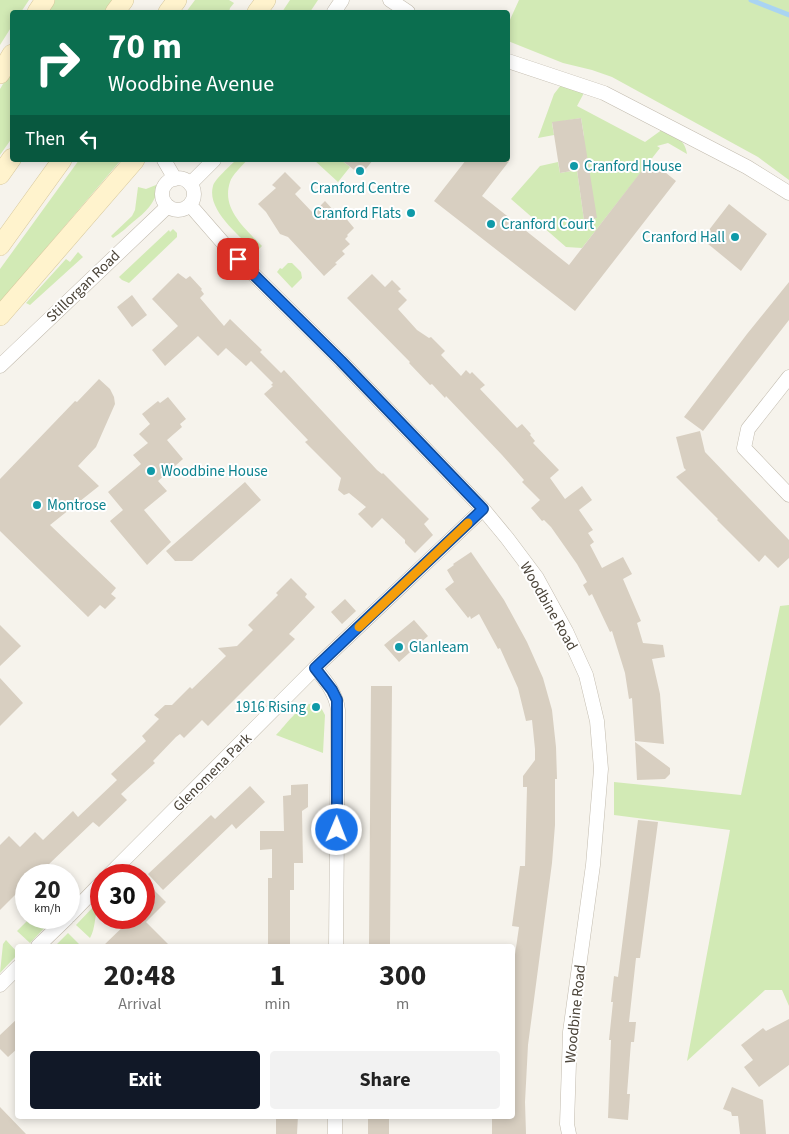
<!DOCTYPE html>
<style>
:root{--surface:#fff;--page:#f2f2f2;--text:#222;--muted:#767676;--accent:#111827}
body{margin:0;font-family:"Source Sans 3",sans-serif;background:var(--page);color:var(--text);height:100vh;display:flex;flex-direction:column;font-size:19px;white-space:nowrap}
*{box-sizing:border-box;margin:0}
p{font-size:16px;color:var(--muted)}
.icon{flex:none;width:28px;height:28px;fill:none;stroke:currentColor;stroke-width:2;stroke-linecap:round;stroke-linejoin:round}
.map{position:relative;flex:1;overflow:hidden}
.drawer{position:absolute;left:15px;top:944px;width:500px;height:175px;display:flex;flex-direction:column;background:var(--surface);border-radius:5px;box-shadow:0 2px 8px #0003}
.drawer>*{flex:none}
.banner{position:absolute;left:10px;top:10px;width:500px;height:152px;border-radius:5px;box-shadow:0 2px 8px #0003;background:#0b6e4f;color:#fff;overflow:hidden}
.speed{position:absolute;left:15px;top:864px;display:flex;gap:10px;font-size:25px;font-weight:700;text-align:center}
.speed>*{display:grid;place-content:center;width:65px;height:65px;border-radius:50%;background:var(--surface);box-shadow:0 2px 8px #0003;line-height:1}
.speed small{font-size:12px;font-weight:400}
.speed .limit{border:8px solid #d22;background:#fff;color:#111}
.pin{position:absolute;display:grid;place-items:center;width:42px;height:42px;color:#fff;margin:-21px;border-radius:10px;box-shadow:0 2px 8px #0006}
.me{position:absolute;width:55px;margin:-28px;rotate:1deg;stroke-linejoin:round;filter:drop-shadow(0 0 4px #0008)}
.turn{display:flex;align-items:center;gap:18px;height:105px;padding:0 15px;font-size:22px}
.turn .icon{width:65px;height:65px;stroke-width:2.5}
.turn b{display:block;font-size:35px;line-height:42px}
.then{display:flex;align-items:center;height:48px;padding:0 15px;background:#0003;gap:10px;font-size:19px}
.eta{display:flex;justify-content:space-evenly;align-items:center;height:85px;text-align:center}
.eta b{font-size:30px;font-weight:700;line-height:35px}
.action{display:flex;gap:10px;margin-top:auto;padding:10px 15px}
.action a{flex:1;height:58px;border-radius:5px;background:var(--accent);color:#fff;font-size:20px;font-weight:700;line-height:58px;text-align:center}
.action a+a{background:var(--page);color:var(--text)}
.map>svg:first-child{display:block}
.green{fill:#d2eab5}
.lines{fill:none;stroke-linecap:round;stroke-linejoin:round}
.stream{stroke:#a9d4f2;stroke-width:5}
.building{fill:#d8cfc1}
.minor-casing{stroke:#c2bbae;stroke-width:15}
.secondary-casing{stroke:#d6c79b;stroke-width:20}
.minor{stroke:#fff;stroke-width:14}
.secondary{stroke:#fff3cd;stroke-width:19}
.route-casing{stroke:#114b97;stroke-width:12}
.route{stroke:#1a73e8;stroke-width:9}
.slow{stroke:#f59e0b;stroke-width:9}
.culture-dot{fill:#0f9aa8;stroke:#fff;stroke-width:2}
.labels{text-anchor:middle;stroke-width:4;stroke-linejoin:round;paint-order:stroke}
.culture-label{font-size:15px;fill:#0d838f;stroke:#fff;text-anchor:start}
.street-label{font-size:15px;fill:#4b4439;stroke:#fff}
</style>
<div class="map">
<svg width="789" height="1134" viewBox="0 0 789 1134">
<rect width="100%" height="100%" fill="#f6f3ec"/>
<!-- green -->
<path class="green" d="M 0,0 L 29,0 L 21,12 L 12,12 L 12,26 L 0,45 Z
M 55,0 L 114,0 L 105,12 L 48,12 Z
M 195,0 L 229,0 L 234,3 L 230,8 L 229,12 L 186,12 Z
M 290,0 L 318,0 L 310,12 L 282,12 Z
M 519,0 L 789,0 L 789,180 L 758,157 L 612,77 L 592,70 L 563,63 L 508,41 L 508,24 Z
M 12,69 L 12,138 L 0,155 L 0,89 Z
M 561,85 L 585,91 L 577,106 L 645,142 L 663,129 C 675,136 685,139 687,154 L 668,143 L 657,146 L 660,148 L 582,248 L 566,247 L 511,199 L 540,166 L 558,162 L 560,173 L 577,170 L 584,220 L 584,136 L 581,118 L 552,123 L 554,135 L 538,138 L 554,94 Z
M 79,160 L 121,160 L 0,302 L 0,269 Z
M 236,160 L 247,160 C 242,166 232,175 230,182 C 221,209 245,228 262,246 L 256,252 C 241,237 206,210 213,186 C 215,179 230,166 236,160 Z
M 314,160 L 341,160 L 350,167 L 338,182 Z
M 156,185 L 159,187 C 154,204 146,212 133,222 C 126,228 121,233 113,238 L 111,236 L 132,216 L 135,210 L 138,187 L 146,189 Z
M 173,229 L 177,233 L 177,237 L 129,283 L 122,280 L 119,277 L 169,230 L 170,232 Z
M 78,252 L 83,257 L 30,305 L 26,303 L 66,259 L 70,262 Z
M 288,263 L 292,263 L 301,272 L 302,278 L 292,288 L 277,272 L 280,268 L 282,269 Z
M 789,605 L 789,1006 L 782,990 L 765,990 L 687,1061 L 730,830 L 614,815 L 614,782 L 741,795 L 780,606 Z
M 313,703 L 319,704 L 325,715 L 323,753 L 276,735 C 286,725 298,706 313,703 Z
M 97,903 L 99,905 C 94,915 96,928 90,938 L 76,925 Z
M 30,918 L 52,918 L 53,919 L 30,943 L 17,931 Z
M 68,933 L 81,946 L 55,946 Z
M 6,940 L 17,952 L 17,955 L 0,973 L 3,944 Z"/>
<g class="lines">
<!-- stream -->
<path class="stream" d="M 751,0 L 789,15"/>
</g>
<!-- building -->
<path class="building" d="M 581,118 L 597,218 L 584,220 L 577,170 L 560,173 L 552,122 Z
M 341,160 L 373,160 L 361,175 Z
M 466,160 L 510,160 L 482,196 L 569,265 L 650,160 L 676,181 L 575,311 L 434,201 Z
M 285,172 L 301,188 L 295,194 L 313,213 L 325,201 L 336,213 L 339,210 L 354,228 L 347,235 L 348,236 L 345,239 L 350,244 L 342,251 L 345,254 L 335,263 L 337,264 L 324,276 L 288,237 L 280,234 L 266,212 L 258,204 L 276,188 L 272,185 Z
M 729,204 L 767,234 L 741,271 L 702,239 Z
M 178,273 L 186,279 L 190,276 L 202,289 L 201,290 L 204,294 L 200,298 L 224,326 L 230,319 L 262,350 L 260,352 L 281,373 L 284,370 L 377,470 L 382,474 L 383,473 L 429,519 L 424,524 L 433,535 L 415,553 L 405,543 L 405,540 L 382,518 L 372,528 L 358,514 L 366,507 L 349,493 L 344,495 L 338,490 L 341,478 L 305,442 L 308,440 L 264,394 L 273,386 L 271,385 L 273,383 L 251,361 L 246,366 L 226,348 L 218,356 L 198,336 L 165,366 L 152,350 L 178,326 L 152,299 Z
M 372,274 L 385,287 L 392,280 L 401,289 L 398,291 L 407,300 L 398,309 L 417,330 L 429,338 L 431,337 L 445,351 L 441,355 L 461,376 L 466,370 L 470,374 L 472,372 L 485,385 L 480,389 L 517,428 L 522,424 L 531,434 L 530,435 L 535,441 L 533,443 L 559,470 L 550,478 L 565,499 L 582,486 L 592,500 L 579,510 L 593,530 L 588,533 L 594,542 L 590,545 L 602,568 L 623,557 L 632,574 L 623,579 L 641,621 L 637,623 L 643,643 L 663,645 L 665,657 L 652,659 L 660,694 L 664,744 L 635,741 L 632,698 L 629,699 L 625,673 L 612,631 L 610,632 L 592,594 L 589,596 L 583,585 L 587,582 L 577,564 L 551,527 L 544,520 L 542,521 L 531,508 L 540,500 L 522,482 L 524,480 L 502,455 L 446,396 L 445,398 L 432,384 L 430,385 L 409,363 L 410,362 L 347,298 Z
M 789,282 L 789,320 L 703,431 L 684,417 L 747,334 Z
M 132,295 L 147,315 L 132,327 L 117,307 Z
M 99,379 L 110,389 L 114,397 L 115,404 L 96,447 L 78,466 L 99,486 L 50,525 L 116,588 L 111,594 L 116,598 L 105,609 L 100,605 L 88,617 L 0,531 L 0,479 L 75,401 L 77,402 Z
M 168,397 L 186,419 L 180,424 L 182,427 L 167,440 L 183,459 L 158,481 L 167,491 L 144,510 L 171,542 L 147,565 L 110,521 L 123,510 L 108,492 L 141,464 L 133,455 L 148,443 L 139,434 L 150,424 L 142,414 L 158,401 L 160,403 Z
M 700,431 L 705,452 L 789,540 L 789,558 L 778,568 L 765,555 L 759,562 L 717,520 L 718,519 L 676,477 L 686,470 L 684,468 L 676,437 Z
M 245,482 L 261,500 L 192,561 L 175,561 L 166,551 Z
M 471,552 L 504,600 L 527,642 L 543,678 L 552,710 L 556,747 L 557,779 L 555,779 L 555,825 L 552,863 L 528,1045 L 525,1102 L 526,1134 L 492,1134 L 492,1116 L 512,1116 L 512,975 L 519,927 L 512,926 L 520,866 L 525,866 L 527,787 L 523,787 L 523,776 L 535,760 L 535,749 L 532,720 L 526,721 L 518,688 L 500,648 L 498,649 L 479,614 L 471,619 L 470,616 L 468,618 L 445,589 L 454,582 L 447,570 L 454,565 L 453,564 Z
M 291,578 L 307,594 L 305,597 L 315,607 L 289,634 L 295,639 L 208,726 L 202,720 L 184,738 L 180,734 L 176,737 L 153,761 L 155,763 L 121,794 L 127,800 L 99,827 L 93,822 L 48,865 L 47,864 L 35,875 L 26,875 L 26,884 L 0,910 L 0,845 L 9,836 L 20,847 L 35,832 L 43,840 L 73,811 L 78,817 L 117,780 L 111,774 L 146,741 L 142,736 L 159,719 L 154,715 L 165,705 L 172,705 L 190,687 L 192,689 L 226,656 L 218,648 L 237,646 L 253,630 L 248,625 L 278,595 L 276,593 Z
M 345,599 L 356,611 L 342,624 L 331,612 Z
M 414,620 L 428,636 L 399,662 L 384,645 Z
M 0,625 L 21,646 L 0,666 Z
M 0,678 L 23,703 L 0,726 Z
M 371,686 L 392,686 L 390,944 L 369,944 Z
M 635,742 L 670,768 L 670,774 L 665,779 L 637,780 Z
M 308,784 L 308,807 L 302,811 L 303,863 L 294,863 L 294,890 L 290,890 L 290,946 L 268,946 L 268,878 L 272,878 L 272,849 L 260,850 L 260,831 L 284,831 L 283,796 L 291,795 L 291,785 Z
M 250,786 L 265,802 L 236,829 L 232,824 L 163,890 L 148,874 L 211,815 L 215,819 Z
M 638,820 L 658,822 L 640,958 L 636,958 L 629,1022 L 636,1022 L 634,1042 L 631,1042 L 627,1094 L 630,1094 L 628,1120 L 608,1118 L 611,1040 L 609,1040 L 613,1002 L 611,1002 L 614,976 L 618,977 Z
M 151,887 L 166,902 L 146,922 L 170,946 L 103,946 L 132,918 L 142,918 L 144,920 L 144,893 Z
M 18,1018 L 18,1048 L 8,1057 L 0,1049 L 0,1035 Z
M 789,1019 L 789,1065 L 759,1087 L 744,1067 L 753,1060 L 741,1045 L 763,1028 L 766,1031 Z
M 732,1087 L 763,1100 L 766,1134 L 740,1134 L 738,1116 L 732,1116 L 731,1112 L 723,1109 Z
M 0,1107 L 26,1134 L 0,1134 Z
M 276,1116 L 298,1116 L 297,1134 L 276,1134 Z
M 368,1116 L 389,1116 L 389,1134 L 368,1134 Z"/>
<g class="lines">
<defs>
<path id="minor" d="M 390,0 L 408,12
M 334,12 L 342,0
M 508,61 L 604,93 L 747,167 L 789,193
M 164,160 L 175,179
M162 194a16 16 0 1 1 32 0a16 16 0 1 1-32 0Z
M 190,184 L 214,160
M 190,205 L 231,252 L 341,361 L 483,509 L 507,538 L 537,578 L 566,631 L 586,675 L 597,721 L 601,769 L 593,865 L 570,1032 L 567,1124 L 569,1134
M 0,366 L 168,206
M 789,377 L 748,429 L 744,448 L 789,495
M 315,668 C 326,681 336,693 338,710 L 336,946
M 109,875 L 315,668 L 483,509
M 69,916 L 101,883
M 38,946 L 67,918
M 0,985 L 18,967
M 335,1134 L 335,1116"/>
<path id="secondary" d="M 37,12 L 45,0
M 115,12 L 124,0
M 168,12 L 177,0
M 257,12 L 266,0
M 0,74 L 12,54
M 0,175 L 12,158
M 0,246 L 62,160
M 0,316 L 135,160"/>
</defs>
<!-- minor casing -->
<use href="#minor" class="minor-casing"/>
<!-- secondary casing -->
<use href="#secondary" class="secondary-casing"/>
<!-- minor -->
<use href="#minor" class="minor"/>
<!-- secondary -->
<use href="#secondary" class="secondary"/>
</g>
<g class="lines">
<defs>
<path id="route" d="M 238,259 L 341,361 L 483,509 L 315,668 L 332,690 L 337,700 L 337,830"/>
</defs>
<!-- route casing -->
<use href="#route" class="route-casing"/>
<!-- route -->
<use href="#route" class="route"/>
<!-- slow -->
<path class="slow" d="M 359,627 L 468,523"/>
</g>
<!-- markers -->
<g class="culture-dot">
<circle cx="574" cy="166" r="5"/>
<circle cx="360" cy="171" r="5"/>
<circle cx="411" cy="213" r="5"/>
<circle cx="491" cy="224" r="5"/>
<circle cx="735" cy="237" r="5"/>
<circle cx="151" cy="471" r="5"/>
<circle cx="37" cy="505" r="5"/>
<circle cx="399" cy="647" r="5"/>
<circle cx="316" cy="707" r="5"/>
</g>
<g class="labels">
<!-- culture labels -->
<g class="culture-label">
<text x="584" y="171">Cranford House</text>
<text x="360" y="193" text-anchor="middle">Cranford Centre</text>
<text x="401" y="218" text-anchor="end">Cranford Flats</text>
<text x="501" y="229">Cranford Court</text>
<text x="725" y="242" text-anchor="end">Cranford Hall</text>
<text x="161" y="476">Woodbine House</text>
<text x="47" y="510">Montrose</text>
<text x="409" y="652">Glanleam</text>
<text x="306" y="712" text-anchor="end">1916 Rising</text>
</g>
<!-- street labels -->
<g class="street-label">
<text transform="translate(83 286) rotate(-44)" y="5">Stillorgan Road</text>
<text transform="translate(549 606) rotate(60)" y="5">Woodbine Road</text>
<text transform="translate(212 772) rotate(-45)" y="5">Glenomena Park</text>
<text transform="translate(575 1014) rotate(-84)" y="5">Woodbine Road</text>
</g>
</g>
</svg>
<div class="speed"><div>20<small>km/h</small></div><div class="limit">30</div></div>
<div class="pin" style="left:238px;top:259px;background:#d93025"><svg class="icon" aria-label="arrive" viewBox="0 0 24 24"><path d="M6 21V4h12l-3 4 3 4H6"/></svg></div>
<svg class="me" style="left:337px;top:830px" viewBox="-20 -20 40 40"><circle r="17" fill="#1a73e8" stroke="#fff" stroke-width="3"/><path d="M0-11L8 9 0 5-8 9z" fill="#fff"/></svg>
<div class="banner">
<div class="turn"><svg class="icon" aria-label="right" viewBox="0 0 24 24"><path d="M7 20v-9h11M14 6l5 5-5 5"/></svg><div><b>70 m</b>Woodbine Avenue</div></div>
<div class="then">Then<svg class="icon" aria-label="left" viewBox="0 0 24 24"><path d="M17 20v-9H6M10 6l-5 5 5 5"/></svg></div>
</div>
<section class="drawer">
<div class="eta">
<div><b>20:48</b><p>Arrival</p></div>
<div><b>1</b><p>min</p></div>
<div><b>300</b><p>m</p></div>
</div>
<div class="action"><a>Exit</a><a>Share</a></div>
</section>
</div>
